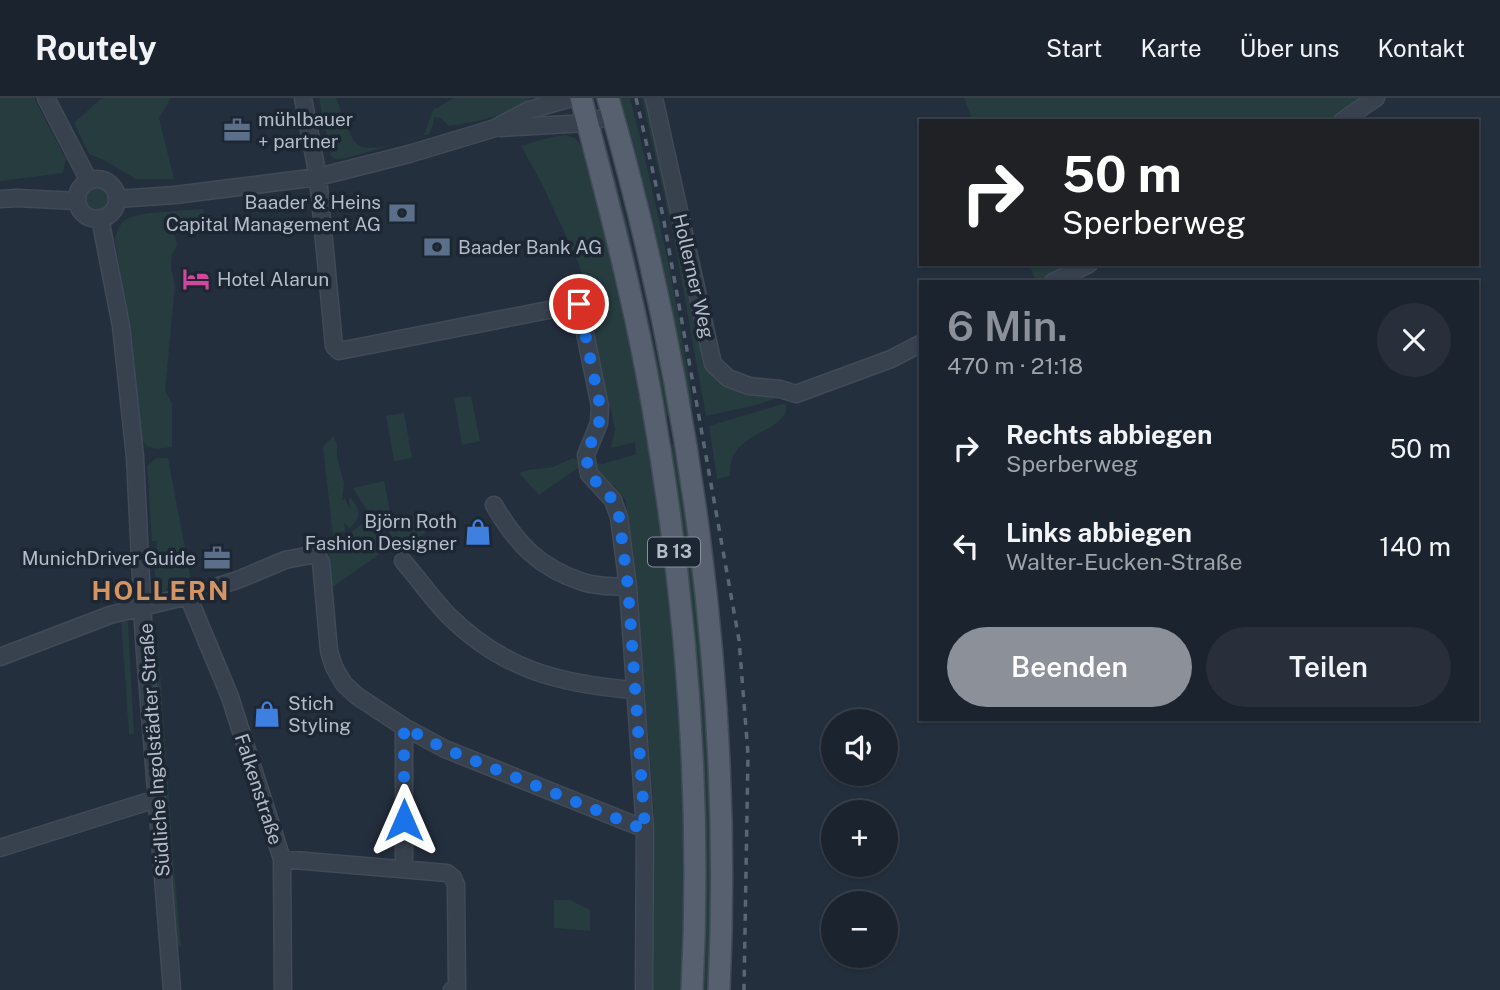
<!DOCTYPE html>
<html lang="de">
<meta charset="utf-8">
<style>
:root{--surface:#1b232e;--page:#282f3a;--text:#f1f3f6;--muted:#a0a4aa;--line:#39404a;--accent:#8c9099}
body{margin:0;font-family:"Public Sans",sans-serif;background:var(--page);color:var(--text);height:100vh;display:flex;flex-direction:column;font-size:26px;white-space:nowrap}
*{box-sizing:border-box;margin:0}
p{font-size:23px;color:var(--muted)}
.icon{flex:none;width:38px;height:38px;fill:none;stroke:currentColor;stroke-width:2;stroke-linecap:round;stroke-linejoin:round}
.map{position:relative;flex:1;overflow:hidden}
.details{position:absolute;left:919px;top:182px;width:560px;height:441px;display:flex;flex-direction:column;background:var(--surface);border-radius:0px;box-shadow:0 2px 5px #0004,0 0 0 2px var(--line)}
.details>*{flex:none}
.banner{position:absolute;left:919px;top:21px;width:560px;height:147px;border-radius:0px;box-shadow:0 2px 5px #0004,0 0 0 2px var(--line);background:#202124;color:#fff;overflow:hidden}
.tools{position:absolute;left:821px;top:611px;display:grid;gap:14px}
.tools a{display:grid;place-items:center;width:77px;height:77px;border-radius:50%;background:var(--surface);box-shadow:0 2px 5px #0004,0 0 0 2px var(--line);font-size:35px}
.pin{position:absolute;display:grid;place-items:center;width:60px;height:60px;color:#fff;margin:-30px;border:4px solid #fff;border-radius:50%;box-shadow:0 2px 7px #0007}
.me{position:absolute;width:77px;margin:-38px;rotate:0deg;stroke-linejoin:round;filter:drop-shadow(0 0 5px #0008)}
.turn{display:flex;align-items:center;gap:24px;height:147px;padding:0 28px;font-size:32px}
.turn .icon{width:91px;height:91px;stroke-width:2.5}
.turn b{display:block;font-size:49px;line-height:60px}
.round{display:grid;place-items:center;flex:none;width:74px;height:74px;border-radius:37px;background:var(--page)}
.summary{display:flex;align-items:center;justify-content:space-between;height:119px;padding:0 28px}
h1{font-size:42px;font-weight:600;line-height:52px;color:var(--accent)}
.button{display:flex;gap:14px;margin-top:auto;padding:14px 28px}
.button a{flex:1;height:80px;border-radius:42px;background:var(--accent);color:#fff;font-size:28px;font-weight:600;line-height:80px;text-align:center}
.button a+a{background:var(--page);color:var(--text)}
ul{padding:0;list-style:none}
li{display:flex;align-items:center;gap:21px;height:98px;padding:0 28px}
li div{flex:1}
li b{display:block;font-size:26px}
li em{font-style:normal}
header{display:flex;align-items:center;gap:42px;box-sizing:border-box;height:98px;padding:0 35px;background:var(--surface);border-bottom:2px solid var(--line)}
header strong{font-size:33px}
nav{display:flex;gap:38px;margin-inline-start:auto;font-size:24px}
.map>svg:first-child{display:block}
.green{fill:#263c3f}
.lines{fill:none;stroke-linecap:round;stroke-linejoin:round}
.minor-casing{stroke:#414a57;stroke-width:19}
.major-casing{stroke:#414a57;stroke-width:24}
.minor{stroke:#38414e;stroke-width:16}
.major{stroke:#56606e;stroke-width:21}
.rail{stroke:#5a6575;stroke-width:3.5;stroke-dasharray:7 7;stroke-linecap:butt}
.route{stroke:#1a73e8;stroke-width:12;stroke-dasharray:0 21.6}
.labels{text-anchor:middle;stroke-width:7;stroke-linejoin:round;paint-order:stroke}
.shield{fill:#1d2633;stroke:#878f9c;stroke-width:2}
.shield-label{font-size:18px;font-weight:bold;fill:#b4bcc9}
.poi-label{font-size:19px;fill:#b4bcc9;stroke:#1d2633;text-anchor:start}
.street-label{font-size:19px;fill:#b4bcc9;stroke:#1d2633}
.district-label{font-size:26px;font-weight:bold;letter-spacing:2px;fill:#d59563;stroke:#1d2633}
</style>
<header>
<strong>Routely</strong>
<nav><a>Start</a><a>Karte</a><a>Über uns</a><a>Kontakt</a></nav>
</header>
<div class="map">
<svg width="1500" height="892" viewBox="0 0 1500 892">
<rect width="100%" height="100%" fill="#242f3e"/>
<!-- green -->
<path class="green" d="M 0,0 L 34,0 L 66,61 L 63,75 L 0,83 Z
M 102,0 L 171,0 L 159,20 L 174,81 L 136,81 L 104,62 L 89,56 L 74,25 Z
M 319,0 L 336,0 C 341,12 348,36 356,45 C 367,58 408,41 424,37 L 433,12 L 454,0 L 530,0 C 515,17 471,25 449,28 L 441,20 L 434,19 L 433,27 L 429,36 L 347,60 L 336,61 L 331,58 Z
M 618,0 L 630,0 C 656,101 678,204 693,308 L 689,308 Z
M 642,0 L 649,0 L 714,277 L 781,299 L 756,307 L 706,318 L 674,141 Z
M 964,0 L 1365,0 L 1329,23 L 973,23 Z
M 600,32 L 604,39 L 628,129 L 670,318 L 664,318 Z
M 565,37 L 575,40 L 588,57 L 637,273 L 667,469 L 683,666 L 685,764 L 684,892 L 652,892 L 654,714 L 644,584 L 626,403 L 614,387 L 600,382 L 593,365 L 603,366 L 636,356 L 635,344 L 611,350 L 615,331 L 579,166 L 542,86 L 521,48 L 544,41 Z
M85 100a12 12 0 1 1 24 0a12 12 0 1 1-24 0Z
M 203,111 L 205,120 L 201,122 L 173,125 L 177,148 L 172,156 L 171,170 L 175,188 L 165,293 L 172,305 L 172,349 C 158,351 151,353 142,343 L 129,229 L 115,141 C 117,134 119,126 125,122 C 139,113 185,113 203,111 Z
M 1029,166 L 1073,166 L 1041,184 L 1036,184 Z
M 471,298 L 480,343 L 462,347 L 454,300 Z
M 786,305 C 791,332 742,332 732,361 C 730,366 730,372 730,378 L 717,381 L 709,328 Z
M 404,315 L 412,360 L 394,363 L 386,318 Z
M 333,338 L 337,346 L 337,360 L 344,385 L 342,402 L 345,401 L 350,411 L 349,401 L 351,400 C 360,413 362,418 350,430 L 344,425 L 345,433 L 333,438 L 323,349 Z
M 674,346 C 695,469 707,592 711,717 C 713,775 711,834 710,892 L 701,892 L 669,347 Z
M 156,360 L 168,360 L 192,487 L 178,492 L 177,487 L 166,490 L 167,495 L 164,496 L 156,490 L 153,454 L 157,453 L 157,443 L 152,443 L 147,368 Z
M 573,360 L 577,362 L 578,370 L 539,397 L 519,375 L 528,372 L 553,369 Z
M 384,383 L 390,413 L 367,412 L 353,390 Z
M 439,417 L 437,426 L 399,454 L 385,424 Z
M 378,420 L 392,447 L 327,493 L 331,469 L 328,452 L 367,422 Z
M 121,520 L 127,522 L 128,526 L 134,636 L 129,636 Z
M 154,546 L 158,546 L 173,758 L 181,849 L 176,845 L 155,590 Z
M 554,802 L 570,802 L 590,812 L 590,833 L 554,830 Z"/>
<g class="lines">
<defs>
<path id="minor" d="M 46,0 L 89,83
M 303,0 L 318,79 L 334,248 L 339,253 L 579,206 L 600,308 L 599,325 L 586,357 L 589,376 L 613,402 L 619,419 L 628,489 L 645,731 L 644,892
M 654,0 L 713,266 L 728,280 L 749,288 L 780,291 L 796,296 L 891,261 L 920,246
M 1342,23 L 1376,0
M 501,30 L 587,25 L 612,17
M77 101a20 20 0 1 1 40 0a20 20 0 1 1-40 0Z
M 0,101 L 17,100 L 77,103
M 117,101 L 175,97 L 318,79 L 409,56 L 479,35 L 495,30 L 529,12 L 572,0
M 100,120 L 121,228 L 135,359 L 144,542 L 172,892
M 1053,184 L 1089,166
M 494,407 C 516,445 539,470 583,484 C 597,489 614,488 628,489
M 403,463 C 419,481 432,501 448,517 C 503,572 560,586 634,592
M 188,498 L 230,599 L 282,761 L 283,892
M 0,559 L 110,517 L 188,498 L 240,481 L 285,462 L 316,456 L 321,464 L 329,553 L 334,569 L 344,586 L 357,598 L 404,629 L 445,651 L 645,731
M 0,750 L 156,701
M 282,761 L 447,775 L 453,780 L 456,787 L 457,890 L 452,892
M 404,771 L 404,629"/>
<path id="major" d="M 581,0 C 608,103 635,205 653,310 C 686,501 702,698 692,892
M 608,0 C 690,287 733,592 719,892"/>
</defs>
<!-- minor casing -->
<use href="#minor" class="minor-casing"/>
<!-- major casing -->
<use href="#major" class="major-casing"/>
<!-- minor -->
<use href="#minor" class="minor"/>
<!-- major -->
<use href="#major" class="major"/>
<!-- rail -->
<path class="rail" d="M 636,0 L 663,118 L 739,542 L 748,656 L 744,892"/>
</g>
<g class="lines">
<!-- route -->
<path class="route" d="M 404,722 L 404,629 L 443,650 L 645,732 L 628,489 L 619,419 L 613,402 L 589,376 L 586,357 L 599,325 L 600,308 L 579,206"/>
</g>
<!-- icons -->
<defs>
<symbol id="office-bare" viewBox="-9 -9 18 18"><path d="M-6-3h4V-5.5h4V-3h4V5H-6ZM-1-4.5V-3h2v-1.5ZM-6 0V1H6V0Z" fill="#5c6f8a" stroke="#1d2633" stroke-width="2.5" paint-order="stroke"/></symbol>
<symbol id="bank-bare" viewBox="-9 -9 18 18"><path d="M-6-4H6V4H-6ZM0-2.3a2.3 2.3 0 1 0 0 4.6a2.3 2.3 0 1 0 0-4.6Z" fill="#5c6f8a" stroke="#1d2633" stroke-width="2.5" paint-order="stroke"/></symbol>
<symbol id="hotel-bare" viewBox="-9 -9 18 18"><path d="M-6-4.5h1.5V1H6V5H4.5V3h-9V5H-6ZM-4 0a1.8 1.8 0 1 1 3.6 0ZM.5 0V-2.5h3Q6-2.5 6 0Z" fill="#d1479c" stroke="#1d2633" stroke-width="2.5" paint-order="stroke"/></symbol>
<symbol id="shop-bare" viewBox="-9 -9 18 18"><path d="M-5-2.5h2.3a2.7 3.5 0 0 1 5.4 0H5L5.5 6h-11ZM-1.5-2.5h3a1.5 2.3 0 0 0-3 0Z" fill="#3f7fe0" stroke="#1d2633" stroke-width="2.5" paint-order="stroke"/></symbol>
</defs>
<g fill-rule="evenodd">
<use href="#office-bare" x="218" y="13" width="38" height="38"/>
<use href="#bank-bare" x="383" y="96" width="38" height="38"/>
<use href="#bank-bare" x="418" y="130" width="38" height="38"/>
<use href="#hotel-bare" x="177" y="162" width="38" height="38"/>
<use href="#shop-bare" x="459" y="415" width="38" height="38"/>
<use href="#office-bare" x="198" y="441" width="38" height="38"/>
<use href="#shop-bare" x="248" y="597" width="38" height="38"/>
</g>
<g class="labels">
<!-- shield labels -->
<rect class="shield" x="648" y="439.5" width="52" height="29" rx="5"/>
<g class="shield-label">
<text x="674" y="460">B 13</text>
</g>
<!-- poi labels -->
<g class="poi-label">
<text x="258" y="28">mühlbauer<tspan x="258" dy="22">+ partner</tspan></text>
<text x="381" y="111" text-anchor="end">Baader &amp; Heins<tspan x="381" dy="22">Capital Management AG</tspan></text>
<text x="458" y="156">Baader Bank AG</text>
<text x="217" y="188">Hotel Alarun</text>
<text x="457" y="430" text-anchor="end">Björn Roth<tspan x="457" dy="22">Fashion Designer</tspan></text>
<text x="196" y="467" text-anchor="end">MunichDriver Guide</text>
<text x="288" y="612">Stich<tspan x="288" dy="22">Styling</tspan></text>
</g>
<!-- street labels -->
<g class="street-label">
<text transform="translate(694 178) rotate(77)" y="7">Hollerner Weg</text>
<text transform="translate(154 652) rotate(-94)" y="7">Südliche Ingolstädter Straße</text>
<text transform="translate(259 691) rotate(72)" y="7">Falkenstraße</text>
</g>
<!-- district labels -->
<g class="district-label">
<text x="161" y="502">HOLLERN</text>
</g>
</g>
</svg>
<div class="tools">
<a><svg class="icon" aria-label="sound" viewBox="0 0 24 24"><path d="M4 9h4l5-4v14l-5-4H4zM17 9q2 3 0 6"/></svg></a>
<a>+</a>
<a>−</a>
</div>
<div class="pin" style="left:579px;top:206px;background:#d93025"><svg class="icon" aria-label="arrive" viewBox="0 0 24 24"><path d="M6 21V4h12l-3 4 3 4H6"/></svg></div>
<svg class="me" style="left:404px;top:722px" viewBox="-20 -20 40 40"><path d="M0-17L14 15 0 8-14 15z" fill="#1a73e8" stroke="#fff" stroke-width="4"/></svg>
<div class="banner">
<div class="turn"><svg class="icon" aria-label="right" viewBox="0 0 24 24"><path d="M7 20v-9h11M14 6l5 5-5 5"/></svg><div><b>50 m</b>Sperberweg</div></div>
</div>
<section class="details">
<div class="summary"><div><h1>6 Min.</h1><p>470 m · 21:18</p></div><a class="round"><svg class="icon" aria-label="close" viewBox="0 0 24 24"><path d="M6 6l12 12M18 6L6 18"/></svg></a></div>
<ul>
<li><svg class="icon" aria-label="right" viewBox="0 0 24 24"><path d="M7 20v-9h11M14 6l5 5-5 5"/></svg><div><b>Rechts abbiegen</b><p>Sperberweg</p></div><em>50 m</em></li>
<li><svg class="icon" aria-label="left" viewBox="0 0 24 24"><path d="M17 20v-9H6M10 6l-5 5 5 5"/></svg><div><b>Links abbiegen</b><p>Walter-Eucken-Straße</p></div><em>140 m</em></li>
</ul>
<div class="button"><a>Beenden</a><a>Teilen</a></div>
</section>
</div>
